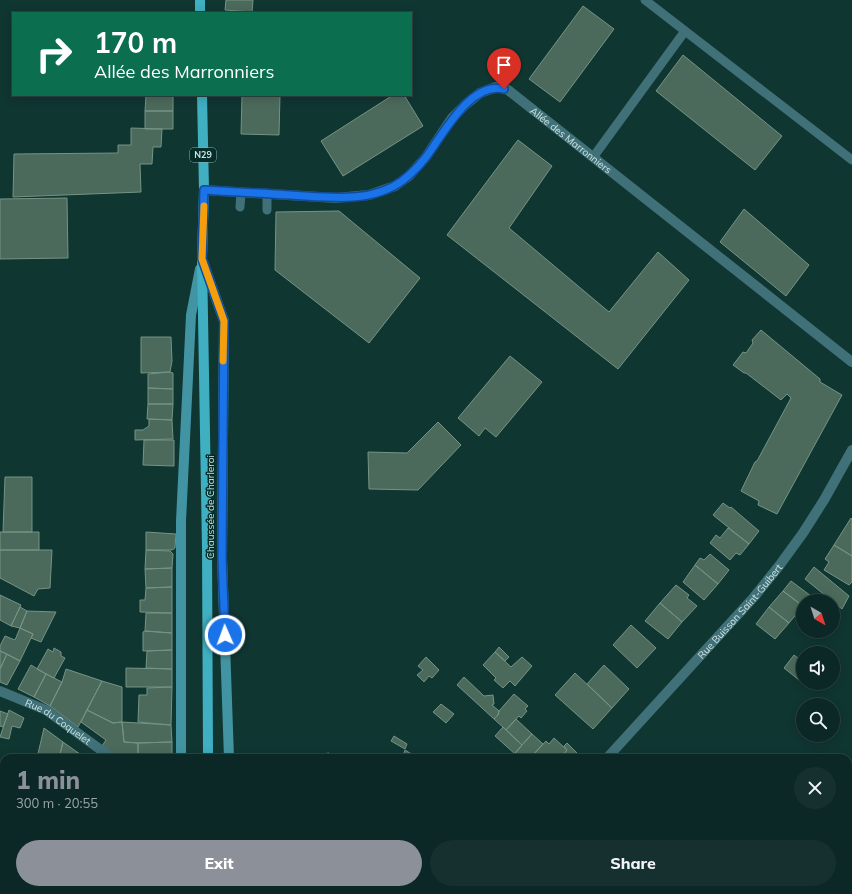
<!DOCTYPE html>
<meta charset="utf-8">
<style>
:root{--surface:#0c2826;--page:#15302e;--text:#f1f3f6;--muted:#9aa6a7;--line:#2c4443;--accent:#8c9099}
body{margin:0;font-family:Mulish,sans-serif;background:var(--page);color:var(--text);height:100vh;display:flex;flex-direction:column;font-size:15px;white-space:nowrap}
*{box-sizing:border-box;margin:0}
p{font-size:13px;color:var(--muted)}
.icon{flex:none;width:22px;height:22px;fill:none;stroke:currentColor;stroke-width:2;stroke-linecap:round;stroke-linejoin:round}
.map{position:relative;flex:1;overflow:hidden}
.details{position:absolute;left:0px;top:754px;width:852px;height:140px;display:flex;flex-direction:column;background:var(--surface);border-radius:12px 12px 0 0;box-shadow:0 2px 10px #0003,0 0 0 1px var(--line)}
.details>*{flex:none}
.banner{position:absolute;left:12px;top:12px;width:400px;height:84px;border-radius:0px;box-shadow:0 2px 10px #0003,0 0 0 1px var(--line);background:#0b6e4f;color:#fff;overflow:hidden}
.needle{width:26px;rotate:141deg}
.buttons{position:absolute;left:796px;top:594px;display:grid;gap:8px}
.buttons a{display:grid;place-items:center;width:44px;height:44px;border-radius:50%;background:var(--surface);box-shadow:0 2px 10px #0003,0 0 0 1px var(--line);font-size:20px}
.pin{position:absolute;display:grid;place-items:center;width:34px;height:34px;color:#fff;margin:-41px -17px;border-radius:50% 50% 50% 0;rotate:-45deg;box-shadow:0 0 4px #0007}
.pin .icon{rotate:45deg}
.me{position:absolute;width:44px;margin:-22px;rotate:358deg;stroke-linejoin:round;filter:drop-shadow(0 0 3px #0008)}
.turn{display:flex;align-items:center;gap:14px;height:84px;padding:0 16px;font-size:18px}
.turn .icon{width:52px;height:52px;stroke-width:2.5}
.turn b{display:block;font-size:28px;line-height:34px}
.round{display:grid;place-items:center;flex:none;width:42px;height:42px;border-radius:21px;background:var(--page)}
.summary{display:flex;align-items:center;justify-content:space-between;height:68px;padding:0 16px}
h1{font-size:24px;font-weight:800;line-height:30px;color:var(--accent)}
.button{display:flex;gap:8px;margin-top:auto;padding:8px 16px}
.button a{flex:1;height:46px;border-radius:24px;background:var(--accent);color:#fff;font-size:16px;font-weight:800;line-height:46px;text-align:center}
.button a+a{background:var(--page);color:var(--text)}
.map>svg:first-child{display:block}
.built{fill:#0e413d}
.building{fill:#4c6a5c;stroke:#749484}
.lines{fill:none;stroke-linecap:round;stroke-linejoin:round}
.primary-tunnel{stroke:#2d504c;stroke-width:10;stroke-dasharray:10 5;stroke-linecap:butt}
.lane{stroke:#407078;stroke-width:9}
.street{stroke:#407078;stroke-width:10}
.secondary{stroke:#4294a2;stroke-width:10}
.primary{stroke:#40afc1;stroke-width:10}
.rail-casing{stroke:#96afac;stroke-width:4.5}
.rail{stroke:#042c28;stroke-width:3;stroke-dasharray:9;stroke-linecap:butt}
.route-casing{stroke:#114b97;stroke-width:10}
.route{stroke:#1a73e8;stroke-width:7}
.slow{stroke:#f59e0b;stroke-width:7}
.labels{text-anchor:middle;stroke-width:3;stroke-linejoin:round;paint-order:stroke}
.shield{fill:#042c28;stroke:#92aca9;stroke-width:1}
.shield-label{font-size:9px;font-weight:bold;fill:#cfe3e0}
.street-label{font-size:10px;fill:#cfe3e0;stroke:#042c28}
</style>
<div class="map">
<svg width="852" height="894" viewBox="0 0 852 894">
<rect width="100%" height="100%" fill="#103632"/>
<!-- built -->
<path class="built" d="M 0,853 L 4,853 L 4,890 L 467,890 L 483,894 L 0,894 Z"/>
<!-- building -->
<path class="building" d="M 226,0 L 253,0 L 252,12 L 225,10 Z
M 583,6 L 614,29 L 560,102 L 529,79 Z
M 683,55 L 782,136 L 755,170 L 656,91 Z
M 146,95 L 173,95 L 173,111 L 145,111 Z
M 242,95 L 280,95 L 279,135 L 241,134 Z
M 393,95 L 404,95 L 423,126 L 343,176 L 321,141 Z
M 145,111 L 173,111 L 173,129 L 145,129 Z
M 131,128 L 162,129 L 161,147 L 153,147 L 152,164 L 140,164 L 141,192 L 13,197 L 14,154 L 118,153 L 118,145 L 131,145 Z
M 518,140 L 552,166 L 509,228 L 609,312 L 658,252 L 689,280 L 618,369 L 447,235 Z
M 67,198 L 68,258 L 0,259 L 0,199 Z
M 744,209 L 809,265 L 786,296 L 720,242 Z
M 339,211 L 420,278 L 369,343 L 275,270 L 276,212 Z
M 761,330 L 820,379 L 820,382 L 842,395 L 777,514 L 758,505 L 759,501 L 741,491 L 755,462 L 757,461 L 791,398 L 787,394 L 781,400 L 746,373 L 744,373 L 733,365 L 743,352 L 746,353 L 753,343 L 752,340 Z
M 141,337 L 171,337 L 172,361 L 170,372 L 141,373 Z
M 510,356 L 542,382 L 496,437 L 485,428 L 479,436 L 458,418 Z
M 170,372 L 173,373 L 173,389 L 148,388 L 148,374 Z
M 148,388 L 173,389 L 173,404 L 148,404 Z
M 148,404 L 173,404 L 172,420 L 147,419 Z
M 149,419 L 172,420 L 173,439 L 135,440 L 135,430 L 143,430 L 149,426 Z
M 438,422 L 461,445 L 418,490 L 369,489 L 368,452 L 407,453 Z
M 144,440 L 174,440 L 174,466 L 143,465 Z
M 5,477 L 32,477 L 32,532 L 3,532 Z
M 723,503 L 730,508 L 731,507 L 759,531 L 749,544 L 713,515 Z
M 851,518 L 852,519 L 852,556 L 834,545 Z
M 728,528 L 749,544 L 740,555 L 736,553 L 730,560 L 710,543 L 716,535 L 720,538 Z
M 0,532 L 39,532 L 39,550 L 0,550 Z
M 146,532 L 176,534 L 175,548 L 172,550 L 146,550 Z
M 834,545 L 852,556 L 852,582 L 849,585 L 824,570 L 829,562 L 825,559 Z
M 0,550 L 52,550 L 50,588 L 38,589 L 34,596 L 0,578 Z
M 146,550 L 170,551 L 173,554 L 172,568 L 145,569 Z
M 710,554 L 729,570 L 718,584 L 695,565 L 700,558 L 704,560 Z
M 695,565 L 718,584 L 704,600 L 683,582 Z
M 814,567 L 849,596 L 842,609 L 805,579 Z
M 172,568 L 172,587 L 146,588 L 145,569 Z
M 791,581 L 811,596 L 807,601 L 803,601 L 803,606 L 783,591 Z
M 676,585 L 689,595 L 687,598 L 697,606 L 682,622 L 660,603 Z
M 172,587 L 172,613 L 140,612 L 140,600 L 145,600 L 146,588 Z
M 783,591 L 803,606 L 789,623 L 769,607 Z
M 0,595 L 21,605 L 11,626 L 0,620 Z
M 660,603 L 682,622 L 668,639 L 645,621 Z
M 20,607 L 27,611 L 20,628 L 11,626 Z
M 769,607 L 789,623 L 775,639 L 756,624 Z
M 27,611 L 56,612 L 41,642 L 31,638 L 33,634 L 20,628 Z
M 146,613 L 172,613 L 172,633 L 145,631 Z
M 631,625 L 656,648 L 637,668 L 613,645 Z
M 20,628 L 33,634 L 20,661 L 0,651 L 0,646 L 5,636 L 15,640 Z
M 145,631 L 172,633 L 172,650 L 143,651 L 143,632 Z
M 499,647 L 509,657 L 505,661 L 495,652 Z
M 54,648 L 61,652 L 61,656 L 65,658 L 54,678 L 37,669 L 48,649 L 53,652 Z
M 172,650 L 172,669 L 146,668 L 147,651 Z
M 0,651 L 7,654 L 0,669 Z
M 495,652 L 511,667 L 522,657 L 532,666 L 515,686 L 510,681 L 503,688 L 494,680 L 496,678 L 483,665 Z
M 7,654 L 20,661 L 7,685 L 0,682 L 0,669 Z
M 794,655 L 803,662 L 804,684 L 784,668 Z
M 426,657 L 439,670 L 432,678 L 429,676 L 424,682 L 417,675 L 423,670 L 418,666 Z
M 31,665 L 46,674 L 34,697 L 18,689 Z
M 604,665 L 629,689 L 612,708 L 587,684 Z
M 126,668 L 172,669 L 172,687 L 126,687 Z
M 66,669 L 102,681 L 78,727 L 50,706 L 62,682 Z
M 575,673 L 612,708 L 593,729 L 555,695 Z
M 46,674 L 62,682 L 50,706 L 34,697 Z
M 464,677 L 484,696 L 493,695 L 494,704 L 492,705 L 499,711 L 498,715 L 494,719 L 457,685 Z
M 102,681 L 122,687 L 122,722 L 113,723 L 87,710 Z
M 172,687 L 171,725 L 138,722 L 139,695 L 147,695 L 147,688 Z
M 514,694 L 528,706 L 525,709 L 527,711 L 521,718 L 519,716 L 506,730 L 494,719 L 498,715 L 499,711 Z
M 441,704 L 454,714 L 446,723 L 433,712 Z
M 9,710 L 24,718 L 20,728 L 12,726 L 9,739 L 0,737 Z
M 87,710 L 113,723 L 122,722 L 124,742 L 138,743 L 138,758 L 119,758 L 102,746 L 106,740 L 81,722 Z
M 0,711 L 8,714 L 3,727 L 0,726 Z
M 516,719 L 532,734 L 522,745 L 506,730 Z
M 122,722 L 171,725 L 172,742 L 138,743 L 124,742 Z
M 503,727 L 522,745 L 515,754 L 495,736 Z
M 44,728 L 63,742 L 59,758 L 37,758 Z
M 532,734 L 543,744 L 530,758 L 515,758 L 512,756 Z
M 394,736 L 407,744 L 405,749 L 391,741 Z
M 554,738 L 567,750 L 560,758 L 530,758 L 546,741 L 549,744 Z
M 63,742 L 77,752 L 76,758 L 59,758 Z
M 172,742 L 172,758 L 138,758 L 138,743 Z
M 567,743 L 582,758 L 560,758 L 567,750 L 564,746 Z
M 405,750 L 418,758 L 406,758 L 403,756 Z
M 77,752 L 87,758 L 76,758 Z
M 329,753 L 329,758 L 309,758 L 309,756 Z
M 0,762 L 4,763 L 4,780 L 0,792 Z
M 2,786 L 4,787 L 4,802 L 0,802 L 0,792 Z
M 717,890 L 773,890 L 786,894 L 716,894 Z"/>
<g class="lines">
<!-- primary-tunnel -->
<path class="primary-tunnel" d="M 208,890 L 208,894"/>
<!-- lane -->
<path class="lane" d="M 645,0 L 852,160
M 594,156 L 685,31
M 267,194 L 267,210
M 240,207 L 241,193
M 848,860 L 852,860
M 848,888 L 852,886
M 553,890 L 567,894
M 664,890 L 664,894"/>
<!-- street -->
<g class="street">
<path id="s1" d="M 204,190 L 336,198 L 369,195 L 395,186 L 409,176 L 426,157 L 452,118 L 465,105 L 480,93 L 496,87 L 508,90 L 852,362"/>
<path id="s2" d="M 0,691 L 46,710 L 112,758"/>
<path id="s3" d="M 607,758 L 754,597 L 779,566 L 803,533 L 824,500 L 852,450"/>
</g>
<!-- secondary -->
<path class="secondary" d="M 203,262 L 224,321 L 222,558 L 229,758
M 181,758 L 181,521 L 191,315 L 200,269
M 0,824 L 4,825"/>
<!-- primary -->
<path class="primary" d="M 200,0 L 200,13
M 202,95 L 204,190 L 202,259 L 207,548 L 208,756"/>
<defs>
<path id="rail" d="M 0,860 L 4,861
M 0,874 L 4,875
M 0,884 L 4,885
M 46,890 L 75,894
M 119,890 L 147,894
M 278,890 L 311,894"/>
</defs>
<!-- rail casing -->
<use href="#rail" class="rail-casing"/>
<!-- rail -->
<use href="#rail" class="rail"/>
</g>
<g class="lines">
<defs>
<path id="route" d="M 225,635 L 222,558 L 224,321 L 202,259 L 204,190 C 233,192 261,193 290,195 C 327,197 370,204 402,181 C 411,174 419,166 426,157 C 443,135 470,81 504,89"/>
</defs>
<!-- route casing -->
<use href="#route" class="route-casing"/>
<!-- route -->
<use href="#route" class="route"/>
<!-- slow -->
<path class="slow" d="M 204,206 L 202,259 L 224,321 L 223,361"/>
</g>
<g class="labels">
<!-- shield labels -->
<rect class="shield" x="190" y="148" width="26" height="14" rx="3"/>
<g class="shield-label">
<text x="203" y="158">N29</text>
</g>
<!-- street labels -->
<g class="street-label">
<text dy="4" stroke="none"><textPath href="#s1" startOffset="430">Allée des Marronniers</textPath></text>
<text transform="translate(210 507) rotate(-90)" y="4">Chaussée de Charleroi</text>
<text dy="4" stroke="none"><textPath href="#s3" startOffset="198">Rue Buisson Saint-Guibert</textPath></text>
<text dy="4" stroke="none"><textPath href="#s2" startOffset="66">Rue du Coquelet</textPath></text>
</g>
</g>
</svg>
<div class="buttons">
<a><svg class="needle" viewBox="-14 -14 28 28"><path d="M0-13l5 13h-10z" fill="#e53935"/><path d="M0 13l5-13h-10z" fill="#9aa6a7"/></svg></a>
<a><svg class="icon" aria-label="sound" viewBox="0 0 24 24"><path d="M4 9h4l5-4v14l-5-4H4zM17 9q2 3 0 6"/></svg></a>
<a><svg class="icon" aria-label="search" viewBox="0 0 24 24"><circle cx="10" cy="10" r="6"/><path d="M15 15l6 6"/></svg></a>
</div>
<div class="pin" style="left:504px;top:89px;background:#d93025"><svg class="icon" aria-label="arrive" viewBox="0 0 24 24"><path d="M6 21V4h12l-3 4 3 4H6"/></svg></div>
<svg class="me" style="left:225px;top:635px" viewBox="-20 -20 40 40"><circle r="17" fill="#1a73e8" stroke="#fff" stroke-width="3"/><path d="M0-11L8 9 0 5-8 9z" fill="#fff"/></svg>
<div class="banner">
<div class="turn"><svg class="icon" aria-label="right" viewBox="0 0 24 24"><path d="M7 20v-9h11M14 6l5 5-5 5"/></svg><div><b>170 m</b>Allée des Marronniers</div></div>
</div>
<section class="details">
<div class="summary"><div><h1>1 min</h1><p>300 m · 20:55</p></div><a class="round"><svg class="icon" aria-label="close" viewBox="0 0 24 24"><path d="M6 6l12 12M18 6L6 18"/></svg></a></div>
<div class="button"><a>Exit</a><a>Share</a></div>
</section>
</div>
